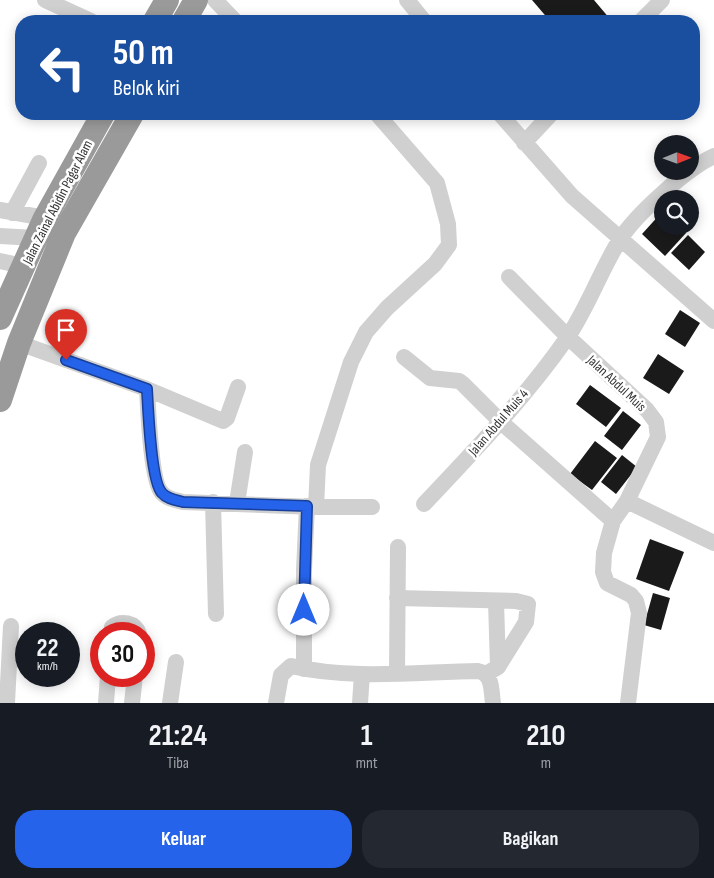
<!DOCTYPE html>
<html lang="id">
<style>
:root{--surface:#171b24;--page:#242831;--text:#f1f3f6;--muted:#9ea1a6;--accent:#2563eb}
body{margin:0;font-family:"Sofia Sans Condensed",sans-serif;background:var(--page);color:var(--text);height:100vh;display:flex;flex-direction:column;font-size:19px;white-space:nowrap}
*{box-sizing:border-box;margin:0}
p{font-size:16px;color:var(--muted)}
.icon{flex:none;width:28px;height:28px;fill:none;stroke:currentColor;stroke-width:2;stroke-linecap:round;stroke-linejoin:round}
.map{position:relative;height:703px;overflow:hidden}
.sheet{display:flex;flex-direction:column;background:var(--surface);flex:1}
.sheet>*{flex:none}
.guide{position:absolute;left:15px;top:15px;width:685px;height:105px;border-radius:20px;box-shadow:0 2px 12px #0003;background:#1a4fa0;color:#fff;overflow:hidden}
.needle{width:32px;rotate:89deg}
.controls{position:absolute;left:654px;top:135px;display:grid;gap:10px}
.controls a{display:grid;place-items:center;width:45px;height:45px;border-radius:50%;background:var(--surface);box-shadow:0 2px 12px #0003;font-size:25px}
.speed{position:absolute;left:15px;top:622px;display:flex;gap:10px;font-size:25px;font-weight:700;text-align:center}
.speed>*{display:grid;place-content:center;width:65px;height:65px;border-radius:50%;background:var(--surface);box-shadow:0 2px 12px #0003;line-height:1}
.speed small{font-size:12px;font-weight:400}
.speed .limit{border:8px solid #d22;background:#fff;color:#111}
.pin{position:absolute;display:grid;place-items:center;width:42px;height:42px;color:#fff;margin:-51px -21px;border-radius:50% 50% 50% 0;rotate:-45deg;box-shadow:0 0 5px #0007}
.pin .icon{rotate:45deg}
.me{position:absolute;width:55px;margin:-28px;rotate:0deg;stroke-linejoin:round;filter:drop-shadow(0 0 4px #0008)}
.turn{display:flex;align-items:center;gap:18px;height:105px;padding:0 15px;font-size:22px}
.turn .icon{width:65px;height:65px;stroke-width:2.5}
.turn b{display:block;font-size:35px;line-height:42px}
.eta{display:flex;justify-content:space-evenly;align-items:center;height:85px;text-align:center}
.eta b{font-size:30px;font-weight:700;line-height:35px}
.action{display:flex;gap:10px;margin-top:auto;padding:10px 15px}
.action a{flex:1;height:58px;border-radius:20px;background:var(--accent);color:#fff;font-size:20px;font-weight:700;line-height:58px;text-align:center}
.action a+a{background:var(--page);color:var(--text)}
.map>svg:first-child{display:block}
.building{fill:#1a1a1a}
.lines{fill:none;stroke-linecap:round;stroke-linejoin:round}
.minor{stroke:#d0d0d0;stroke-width:16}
.highway{stroke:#9a9a9a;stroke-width:24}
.route-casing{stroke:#184099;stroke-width:12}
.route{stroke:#2563eb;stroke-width:9}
.labels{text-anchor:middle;stroke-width:5;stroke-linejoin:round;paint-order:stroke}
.street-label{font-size:14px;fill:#333;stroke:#fff}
</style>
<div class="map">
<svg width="714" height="703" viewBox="0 0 714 703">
<rect width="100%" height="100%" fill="#fff"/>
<!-- building -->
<path class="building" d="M 532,0 L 594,0 L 610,19 L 607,21 L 550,21 Z
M 662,212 L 662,226 L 679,226 L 686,233 L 665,256 L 642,234 Z
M 688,235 L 705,252 L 689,270 L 671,253 Z
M 680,310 L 700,323 L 685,347 L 665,334 Z
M 658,354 L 684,371 L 669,394 L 643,378 Z
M 590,385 L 621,408 L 606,427 L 576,404 Z
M 623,411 L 641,425 L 622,450 L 604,436 Z
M 595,441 L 617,458 L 592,490 L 570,474 Z
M 622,455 L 637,467 L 616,494 L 601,482 Z
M 650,539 L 684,552 L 669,591 L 636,579 Z
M 653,593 L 670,598 L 661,630 L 644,625 Z"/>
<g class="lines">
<!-- minor -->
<path class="minor" d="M 45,0 L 91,21
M 215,0 L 235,21
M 407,0 L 424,21
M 641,21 L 662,0
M 500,114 L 572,196 L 714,321
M 524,143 L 551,114
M 0,210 L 45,218
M 12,213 L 39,163
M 0,236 L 36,238
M 0,261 L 23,266
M 509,277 L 568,337 L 647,410 L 656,422 L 658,437 L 627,501 L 613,521 L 604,553 L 603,572 L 607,583 L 631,595 L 636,601 L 639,613 L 628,703
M 19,343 L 147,389 C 148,407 151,483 162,493 C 167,499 176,500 183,502 L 316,507 L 372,507
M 404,357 L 430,378 L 459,381 L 463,384 L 501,422 L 613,521
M 147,389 L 223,421 L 227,418 L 238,387
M 627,501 L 714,543
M 213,502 L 216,614
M 237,503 L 245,452
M 424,504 C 474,451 525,398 567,338 C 587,309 600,272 619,241 C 635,215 686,169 714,156
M 316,507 L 318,465 L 351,362 L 366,332 L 387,308 L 435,264 L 449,245 L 448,224 L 437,183 L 377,114
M 397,598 L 516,601 L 528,604 L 526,622 L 498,667 L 486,674
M 496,601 L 498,667
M 111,634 L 112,627 C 121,620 135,622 139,634
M 304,669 L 304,570 L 307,506
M 397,673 L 398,547
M 7,703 L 11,626
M 106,703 L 108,676
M 132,703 L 135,676
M 170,703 L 176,662
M 276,703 L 281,675 L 291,666 C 352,680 416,672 478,671 C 493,674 491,690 493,703
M 360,703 L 362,674"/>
<!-- highway -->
<path class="highway" d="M 155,21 L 167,0
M 184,21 L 196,0
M 0,318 L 45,218 L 103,114
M 0,400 L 19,343 L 64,233 L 132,114"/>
</g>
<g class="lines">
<defs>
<path id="route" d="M 66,360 L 147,389 C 148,407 151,482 162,493 C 167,499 176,500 183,502 L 307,506 L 304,610"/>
</defs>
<!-- route casing -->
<use href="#route" class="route-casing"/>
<!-- route -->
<use href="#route" class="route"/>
</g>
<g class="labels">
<!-- street labels -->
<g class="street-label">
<text transform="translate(57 202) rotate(-63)" y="5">Jalan Zainal Abidin Pagar Alam</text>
<text transform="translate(617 383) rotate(43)" y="5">Jalan Abdul Muis</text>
<text transform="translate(498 422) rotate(-49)" y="5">Jalan Abdul Muis 4</text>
</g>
</g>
</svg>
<div class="controls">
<a><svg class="needle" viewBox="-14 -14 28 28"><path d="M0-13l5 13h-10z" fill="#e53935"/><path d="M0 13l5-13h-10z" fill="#9ea1a6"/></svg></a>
<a><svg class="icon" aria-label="search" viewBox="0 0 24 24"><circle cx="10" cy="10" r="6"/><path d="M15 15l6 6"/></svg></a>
</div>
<div class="speed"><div>22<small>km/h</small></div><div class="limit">30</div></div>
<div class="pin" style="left:66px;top:360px;background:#d93025"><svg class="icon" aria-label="arrive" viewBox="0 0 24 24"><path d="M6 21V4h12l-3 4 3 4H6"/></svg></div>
<svg class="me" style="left:304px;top:610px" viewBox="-20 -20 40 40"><circle r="19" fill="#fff"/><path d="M0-13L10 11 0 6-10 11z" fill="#2563eb"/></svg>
<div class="guide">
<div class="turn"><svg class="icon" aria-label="left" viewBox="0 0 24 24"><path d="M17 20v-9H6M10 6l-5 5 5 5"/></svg><div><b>50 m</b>Belok kiri</div></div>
</div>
</div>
<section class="sheet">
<div class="eta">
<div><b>21:24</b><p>Tiba</p></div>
<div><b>1</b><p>mnt</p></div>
<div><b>210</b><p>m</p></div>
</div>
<div class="action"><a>Keluar</a><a>Bagikan</a></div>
</section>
